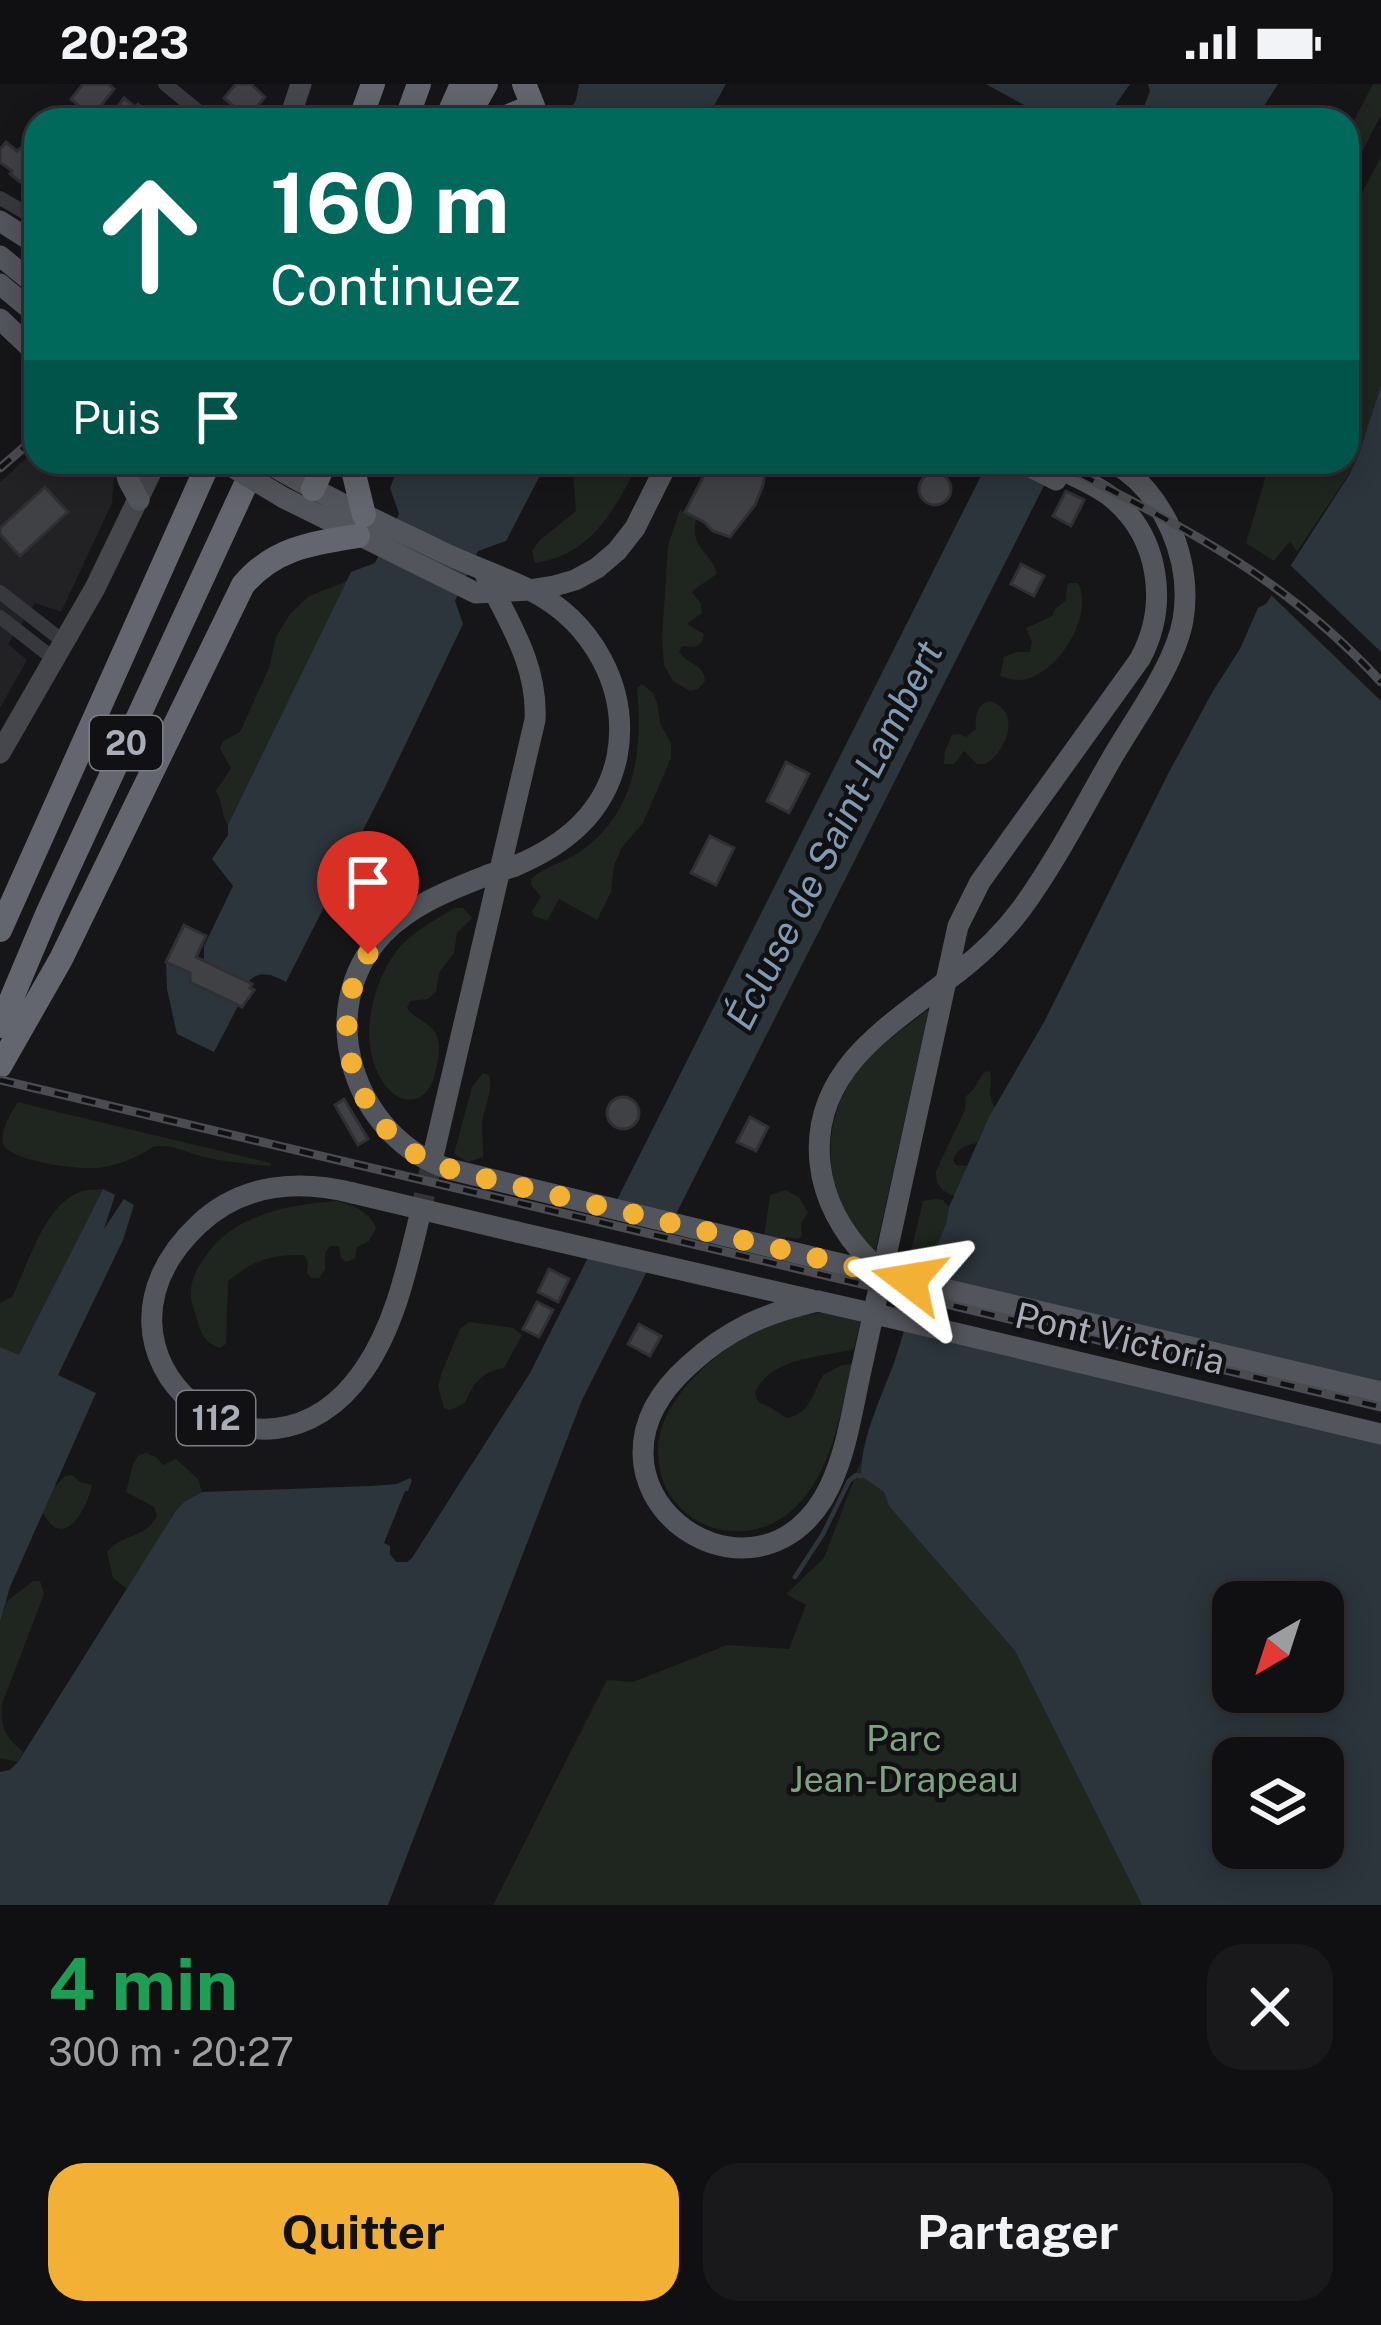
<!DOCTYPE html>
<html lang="fr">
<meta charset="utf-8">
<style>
:root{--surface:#101012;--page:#19191b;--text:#f1f3f6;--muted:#9c9d9f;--line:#303032;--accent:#f2b134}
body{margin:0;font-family:"Public Sans",sans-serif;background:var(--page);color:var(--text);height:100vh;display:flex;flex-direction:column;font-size:45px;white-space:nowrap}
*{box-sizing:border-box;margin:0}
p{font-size:39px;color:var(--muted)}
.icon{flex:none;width:66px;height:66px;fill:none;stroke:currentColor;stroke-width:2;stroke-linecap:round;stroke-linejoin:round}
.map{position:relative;height:1821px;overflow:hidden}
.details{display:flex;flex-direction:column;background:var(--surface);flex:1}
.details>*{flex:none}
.top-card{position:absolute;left:24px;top:24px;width:1335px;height:366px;border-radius:36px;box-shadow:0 6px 30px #0003,0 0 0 3px var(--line);background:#00695c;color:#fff;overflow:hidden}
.needle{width:78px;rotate:219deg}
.buttons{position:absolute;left:1212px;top:1497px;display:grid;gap:24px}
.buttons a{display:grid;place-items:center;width:132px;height:132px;border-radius:24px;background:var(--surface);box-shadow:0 6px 30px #0003,0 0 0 3px var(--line);font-size:60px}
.pin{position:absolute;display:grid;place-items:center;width:102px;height:102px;color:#fff;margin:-123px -51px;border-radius:50% 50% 50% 0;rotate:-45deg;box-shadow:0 0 12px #0007}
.pin .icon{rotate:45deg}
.me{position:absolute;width:132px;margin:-66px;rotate:284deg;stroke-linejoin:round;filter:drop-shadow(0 0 9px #0008)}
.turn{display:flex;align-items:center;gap:42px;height:252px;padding:0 48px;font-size:54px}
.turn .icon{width:156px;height:156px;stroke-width:2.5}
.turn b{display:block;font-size:84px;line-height:102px}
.then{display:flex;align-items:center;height:114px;padding:0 48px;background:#0003;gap:24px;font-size:45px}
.round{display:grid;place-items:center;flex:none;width:126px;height:126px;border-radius:36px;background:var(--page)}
.summary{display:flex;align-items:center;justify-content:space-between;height:204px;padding:0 48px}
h1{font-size:72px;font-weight:700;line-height:90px;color:#1e9e55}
.button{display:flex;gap:24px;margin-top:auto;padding:24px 48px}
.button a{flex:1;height:138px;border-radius:36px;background:var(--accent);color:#111;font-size:48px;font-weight:700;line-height:138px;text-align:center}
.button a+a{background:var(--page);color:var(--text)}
.status{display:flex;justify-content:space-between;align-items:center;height:84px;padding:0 60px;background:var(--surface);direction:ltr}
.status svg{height:33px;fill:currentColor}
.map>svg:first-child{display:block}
.built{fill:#222225}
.green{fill:#1e261f}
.water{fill:#2c353c;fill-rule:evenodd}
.pier{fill:#161618}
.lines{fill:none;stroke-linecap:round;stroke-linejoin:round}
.stream{stroke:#2c353c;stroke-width:4.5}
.building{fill:#404145;stroke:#303034;stroke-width:3}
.primary-tunnel{stroke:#333438;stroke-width:21;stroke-dasharray:21 10;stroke-linecap:butt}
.street{stroke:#37383d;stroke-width:14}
.secondary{stroke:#45474d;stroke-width:21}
.primary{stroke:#53555c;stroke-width:21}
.highway{stroke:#63666e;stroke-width:24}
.rail-casing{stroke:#4a4c52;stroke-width:9}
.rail{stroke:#111113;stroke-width:4.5;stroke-dasharray:14;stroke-linecap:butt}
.primary-bridge{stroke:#53555c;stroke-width:21}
.route{stroke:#f2b134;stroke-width:21;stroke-dasharray:0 37.8}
.labels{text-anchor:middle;stroke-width:9;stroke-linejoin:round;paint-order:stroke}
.shield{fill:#111113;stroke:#7b7e86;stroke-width:3}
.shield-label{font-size:33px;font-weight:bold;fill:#a8adb8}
.street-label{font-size:36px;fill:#a8adb8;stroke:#111113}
.park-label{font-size:36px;fill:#7fa381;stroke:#111113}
.water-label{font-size:39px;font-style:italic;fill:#7f9bb3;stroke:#111113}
</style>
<div class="status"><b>20:23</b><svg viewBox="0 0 49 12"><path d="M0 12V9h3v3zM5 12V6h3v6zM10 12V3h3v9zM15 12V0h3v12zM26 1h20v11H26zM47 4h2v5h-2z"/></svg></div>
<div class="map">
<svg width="1381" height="1821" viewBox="0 0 1381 1821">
<rect width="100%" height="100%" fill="#161618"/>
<!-- built -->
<path class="built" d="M 36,366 L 36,378 L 108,378 L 114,393 L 112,419 L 61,528 L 35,519 L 8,560 L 27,576 L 0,624 L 0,398 Z"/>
<!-- green -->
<path class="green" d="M 1373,0 L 1381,0 L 1381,31 L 1347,98 L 1347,50 Z
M 1381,73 L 1381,301 L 1359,370 L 1348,391 L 1297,468 L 1290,457 L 1274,477 L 1246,459 L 1270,378 L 1347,378 L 1347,137 Z
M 576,378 L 639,378 C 615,425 592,471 535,479 L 532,467 L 539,457 L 576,427 L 573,386 Z
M 680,426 L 696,434 C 690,467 709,464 717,489 C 709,498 700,499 692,508 L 701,520 L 702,529 L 687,540 L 704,550 L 702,558 L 695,563 L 683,562 L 679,567 C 686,581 704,578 705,597 L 698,605 L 690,607 L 673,597 L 664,581 L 662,554 L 668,462 Z
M 347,497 L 228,742 C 221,730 223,719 216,707 L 231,684 L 220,665 L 223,657 L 240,648 L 269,584 L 276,553 L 290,530 L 309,512 Z
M 1070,499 L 1078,499 C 1095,532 1056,594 1020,596 C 1012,596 1007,594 1000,592 L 1004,573 L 1016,568 L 1030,568 L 1032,558 L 1026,544 L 1052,532 L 1055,525 L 1066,516 L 1067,501 Z
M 642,600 L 653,609 L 657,619 L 660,639 L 671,660 L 671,674 L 643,739 L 622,763 L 614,781 L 611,808 L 597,836 L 559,815 L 547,837 L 534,832 L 532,827 L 541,813 L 531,800 L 531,795 C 546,781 565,779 581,767 C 636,728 643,666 637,604 Z
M 989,617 C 1022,626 1008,665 986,680 L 977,680 L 964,667 L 954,680 L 944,680 L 945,667 L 952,651 L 960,650 L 966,653 L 976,645 C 975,633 976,621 989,617 Z
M 455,824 L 463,824 L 472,834 L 457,849 L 454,869 L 439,889 L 436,908 L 428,915 L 410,917 L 407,924 C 414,935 428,937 435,948 C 441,958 439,974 436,985 C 427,1030 391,1022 376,985 C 361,948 373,900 395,869 C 409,850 436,835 455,824 Z
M 929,925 L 875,1169 C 829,1119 814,1056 852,995 C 870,967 903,945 929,925 Z
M 986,987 L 990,988 C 993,1004 986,1007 995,1024 L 977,1059 C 965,1062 958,1063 953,1076 L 956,1081 L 969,1082 L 955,1112 C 942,1108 935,1101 936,1087 L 965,1026 L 966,1012 C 977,1005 977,995 986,987 Z
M 483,989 L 489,991 C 494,1009 483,1023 482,1042 C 482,1053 484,1062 483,1073 L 468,1078 L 454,1070 L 472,1003 Z
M 18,1018 L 37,1023 L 271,1079 L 270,1082 C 248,1080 226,1078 205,1073 C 191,1070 174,1061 160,1062 C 150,1062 151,1065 143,1069 C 131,1076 113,1082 99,1084 C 81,1086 11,1078 3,1060 C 0,1047 11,1029 18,1018 Z
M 103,1105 L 19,1272 L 0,1263 L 0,1219 L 12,1213 C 28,1182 44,1118 83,1107 C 89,1105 96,1106 103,1105 Z
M 785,1106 L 799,1113 L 808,1129 L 801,1139 L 802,1152 L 797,1155 L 787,1153 L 783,1157 L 764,1153 L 770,1111 Z
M 936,1115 L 943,1116 L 949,1123 L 946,1140 L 928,1183 L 924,1186 L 919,1181 L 908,1179 L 923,1117 Z
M 337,1117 C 354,1122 369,1127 376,1144 L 369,1157 L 357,1163 L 355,1174 L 346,1178 L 341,1174 L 339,1162 L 330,1162 L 325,1169 L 325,1186 L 319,1194 L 312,1194 L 307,1189 L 308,1178 L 304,1171 C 272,1170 254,1176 228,1197 L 226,1260 L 220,1264 C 201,1257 201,1247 195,1229 C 187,1208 191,1194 203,1176 C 232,1130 287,1121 337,1117 Z
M 822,1229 L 861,1234 L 854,1265 C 821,1274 771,1272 755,1309 C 758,1321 762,1319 771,1324 C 777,1327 781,1331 787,1334 C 811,1329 812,1310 823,1291 L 842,1281 L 852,1280 C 841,1326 834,1379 802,1416 C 751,1477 656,1443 658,1365 C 659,1329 688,1296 715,1274 C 746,1248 782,1232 822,1229 Z
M 469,1238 L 513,1244 L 522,1251 L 504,1284 C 483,1287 473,1299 465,1319 L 450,1326 L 444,1324 L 438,1302 L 442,1288 L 460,1245 Z
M 146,1369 L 156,1373 L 163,1381 L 176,1375 L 198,1395 L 202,1408 L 184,1418 L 175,1428 L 127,1505 L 113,1494 L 107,1468 C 124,1448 144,1456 157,1432 L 154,1423 L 126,1408 L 133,1380 L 139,1371 Z
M 861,1377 L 862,1392 L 884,1408 L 890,1422 L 1015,1567 L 1142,1821 L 493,1821 L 607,1596 L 633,1598 L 727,1561 L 789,1565 L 806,1521 L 786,1510 L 824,1474 Z
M 72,1391 L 80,1398 L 92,1401 C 87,1425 63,1470 42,1427 L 52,1406 L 65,1392 Z
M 33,1497 L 40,1497 L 44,1510 L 2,1620 C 0,1645 6,1652 23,1668 L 18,1678 L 0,1674 L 0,1538 L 6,1518 Z"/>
<!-- water -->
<path class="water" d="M 579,0 L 726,0 L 706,36 L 565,36 L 576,16 Z
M 986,0 L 1130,0 L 1105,36 L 1051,36 Z
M 1148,0 L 1278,0 L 1255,36 L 1139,36 L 1150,7 Z
M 1381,301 L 1381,1821 L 1142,1821 L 1015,1567 L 889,1422 L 884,1408 L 861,1392 C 861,1351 883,1311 896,1273 C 905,1245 912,1217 921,1190 L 928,1183 L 946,1140 L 949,1123 L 989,1033 L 1044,938 L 1167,692 L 1213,607 L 1240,565 L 1258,524 L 1266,520 L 1349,391 L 1359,370 ZM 1233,1518 L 1323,1518 L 1323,1608 L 1233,1608 ZM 1233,1674 L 1323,1674 L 1323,1764 L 1233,1764 Z
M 400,378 L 547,378 L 506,457 L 478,467 L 455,517 L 463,540 L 386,701 L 286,898 C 272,891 260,885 248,898 L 204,877 L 204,862 L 233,802 L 212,775 L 228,751 L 228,741 L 351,488 L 375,479 L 399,430 L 390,404 Z
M 988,378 L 1056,378 L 582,1316 L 388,1821 L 0,1821 L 0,1688 L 10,1686 L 18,1678 L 175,1428 L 184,1418 L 202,1408 L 371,1402 L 397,1400 L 410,1394 L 412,1396 L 408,1407 L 405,1407 L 384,1459 L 390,1462 L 390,1470 L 396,1478 L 407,1478 L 412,1474 L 530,1289 Z
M 166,878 L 190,889 L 190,899 L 238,922 L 214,968 L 177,950 L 167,905 Z
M 103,1105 L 115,1111 L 104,1145 L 124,1115 L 134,1121 L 123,1156 L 58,1291 L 96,1309 L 10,1503 L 0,1538 L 0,1263 L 19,1271 Z"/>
<!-- pier -->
<path class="pier" d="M 1285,476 L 1381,568 L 1381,617 L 1267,507 Z
M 610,1116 L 683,1133 L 655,1187 L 582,1170 Z
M 914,1189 L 1381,1299 L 1381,1356 L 898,1242 Z"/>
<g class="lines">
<!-- stream -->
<path class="stream" d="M 795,1493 L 823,1450 L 849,1397 L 856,1391 L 861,1392"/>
</g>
<!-- building -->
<path class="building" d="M 83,0 L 108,0 L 114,5 L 92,33 L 71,15 Z
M 236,0 L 251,0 L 265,13 L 247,34 L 224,14 Z
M 124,14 L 135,23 L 138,20 L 153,32 L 150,36 L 116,36 L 111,32 Z
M 6,58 L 17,67 L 23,62 L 30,68 L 27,72 L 36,79 L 36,96 L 30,102 L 22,96 L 20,98 L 10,90 L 12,87 L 0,78 L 0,65 Z
M 711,378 L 757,378 L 766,382 L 763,401 L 755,421 L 730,453 L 713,447 L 704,438 L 685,428 Z
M919 405a16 16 0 1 1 32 0a16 16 0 1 1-32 0Z
M 45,403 L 68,428 L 20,472 L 0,450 L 0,444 Z
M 1066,407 L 1084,416 L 1071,442 L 1053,432 Z
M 1021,480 L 1044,492 L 1034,512 L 1011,500 Z
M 786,678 L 809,690 L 789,729 L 767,717 Z
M 710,752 L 734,764 L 716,801 L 691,789 Z
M 184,841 L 206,852 L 196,873 L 252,900 L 250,904 L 254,906 L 242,923 L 190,898 L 190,889 L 166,878 Z
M607 1029a16 16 0 1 1 32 0a16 16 0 1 1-32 0Z
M 344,1015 L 368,1055 L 358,1061 L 335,1021 Z
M 750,1033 L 768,1043 L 756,1067 L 737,1058 Z
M 549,1185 L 569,1195 L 558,1218 L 538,1208 Z
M 537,1218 L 553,1226 L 539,1253 L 523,1245 Z
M 639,1240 L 661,1252 L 650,1272 L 628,1260 Z"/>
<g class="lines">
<!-- primary-tunnel -->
<path class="primary-tunnel" d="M 420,1131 L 434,1068"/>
<!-- street -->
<path class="street" d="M 165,0 L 209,36
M 0,114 L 33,133
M 0,508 L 64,558
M 0,533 L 54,575"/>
<!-- secondary -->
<path class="secondary" d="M 289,36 L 301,0
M 0,669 L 95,504 L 156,378"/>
<!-- primary -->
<path class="primary" d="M 0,137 L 36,160
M 0,172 L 36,201
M 0,200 L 36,230
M 0,235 L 36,269
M 124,378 L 128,396 L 139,416
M 266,378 C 321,411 380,438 438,466 C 468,481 500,491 530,506 C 592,537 630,604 617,673 C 605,729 565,761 515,782
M 1021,378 L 1056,396
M 284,414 L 476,509 L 529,506 L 554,502 L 575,496 L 597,484 L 617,467 L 635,444 L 668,378
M 488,791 C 450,806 412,820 383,850 C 311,926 354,1054 449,1085 L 854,1183
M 958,888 C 982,870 1004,848 1022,824 C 1056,777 1083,724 1112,674 C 1135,634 1175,581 1183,536 C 1193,478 1165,407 1112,378
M 434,1068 L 535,636 C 538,580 508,537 484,488
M 353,1109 C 297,1095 241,1100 198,1141 C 61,1271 262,1435 364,1286 C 395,1241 407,1184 420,1131
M 517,1148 L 812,1216
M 870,1177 C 813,1120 799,1040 854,975 C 876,949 905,929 932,908
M 885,1191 L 1381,1308
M 818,1217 C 765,1229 728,1245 688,1282 C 557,1400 746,1540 823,1415 C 845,1378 851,1332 860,1291 L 958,842 L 980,798 L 1140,575 C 1169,521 1160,453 1111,413 C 1092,398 1066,389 1045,378
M 884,1232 L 1381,1350"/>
<!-- highway -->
<path class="highway" d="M 360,36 L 373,0
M 406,36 L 419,0
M 446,36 L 462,0
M 466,36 L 486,0
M 499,36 L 533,22 L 524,0
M 351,378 L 364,431
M 313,405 L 325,378
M 0,846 L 209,378
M 0,942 L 48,828 L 256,378
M 0,982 L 61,875 L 243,501 C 274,464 313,459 358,452"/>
<defs>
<path id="rail" d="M 1056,378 C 1181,442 1284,492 1381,598
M 0,384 L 36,353
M 0,996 L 1381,1323"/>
</defs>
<!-- rail casing -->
<use href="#rail" class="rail-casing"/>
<!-- rail -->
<use href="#rail" class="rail"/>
<!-- primary-bridge -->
<path class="primary-bridge" d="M 224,378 L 284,414
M 488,791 L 515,782
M 932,908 L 958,888
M 353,1109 L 517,1148
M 854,1183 L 885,1191
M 818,1217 L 884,1232"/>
</g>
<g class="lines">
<!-- route -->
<path class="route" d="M 368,870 C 326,936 350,1026 414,1069 C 432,1081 454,1086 475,1092 L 909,1196"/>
</g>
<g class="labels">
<!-- shield labels -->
<g class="shield">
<rect x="90" y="632" width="72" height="54" rx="9"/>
<rect x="177" y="1307" width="78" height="54" rx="9"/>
</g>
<g class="shield-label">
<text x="126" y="671">20</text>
<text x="216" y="1346">112</text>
</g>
<!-- street labels -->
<g class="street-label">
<text transform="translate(1120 1254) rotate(13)" y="13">Pont Victoria</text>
</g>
<!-- park labels -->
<g class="park-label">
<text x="904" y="1667">Parc<tspan x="904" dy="41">Jean-Drapeau</tspan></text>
</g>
<!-- water labels -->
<g class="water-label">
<text transform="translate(834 751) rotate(-63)" y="14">Écluse de Saint-Lambert</text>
</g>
</g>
</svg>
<div class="buttons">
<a><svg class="needle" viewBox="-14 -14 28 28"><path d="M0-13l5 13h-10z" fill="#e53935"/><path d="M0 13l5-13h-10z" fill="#9c9d9f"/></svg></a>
<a><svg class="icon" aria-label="layers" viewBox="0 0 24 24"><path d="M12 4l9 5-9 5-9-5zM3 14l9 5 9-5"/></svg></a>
</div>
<div class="pin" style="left:368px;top:870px;background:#d93025"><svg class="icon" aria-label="arrive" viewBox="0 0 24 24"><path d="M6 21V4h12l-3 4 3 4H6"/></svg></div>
<svg class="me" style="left:909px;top:1196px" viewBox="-20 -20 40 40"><path d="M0-17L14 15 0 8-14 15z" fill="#f2b134" stroke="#fff" stroke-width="4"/></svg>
<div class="top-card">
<div class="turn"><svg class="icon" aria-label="ahead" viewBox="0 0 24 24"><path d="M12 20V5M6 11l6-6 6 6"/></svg><div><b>160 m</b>Continuez</div></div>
<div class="then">Puis<svg class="icon" aria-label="arrive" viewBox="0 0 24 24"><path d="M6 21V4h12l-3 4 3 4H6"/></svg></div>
</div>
</div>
<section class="details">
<div class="summary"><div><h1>4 min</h1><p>300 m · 20:27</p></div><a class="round"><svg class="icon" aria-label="close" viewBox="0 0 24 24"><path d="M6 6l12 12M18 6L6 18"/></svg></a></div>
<div class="button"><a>Quitter</a><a>Partager</a></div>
</section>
